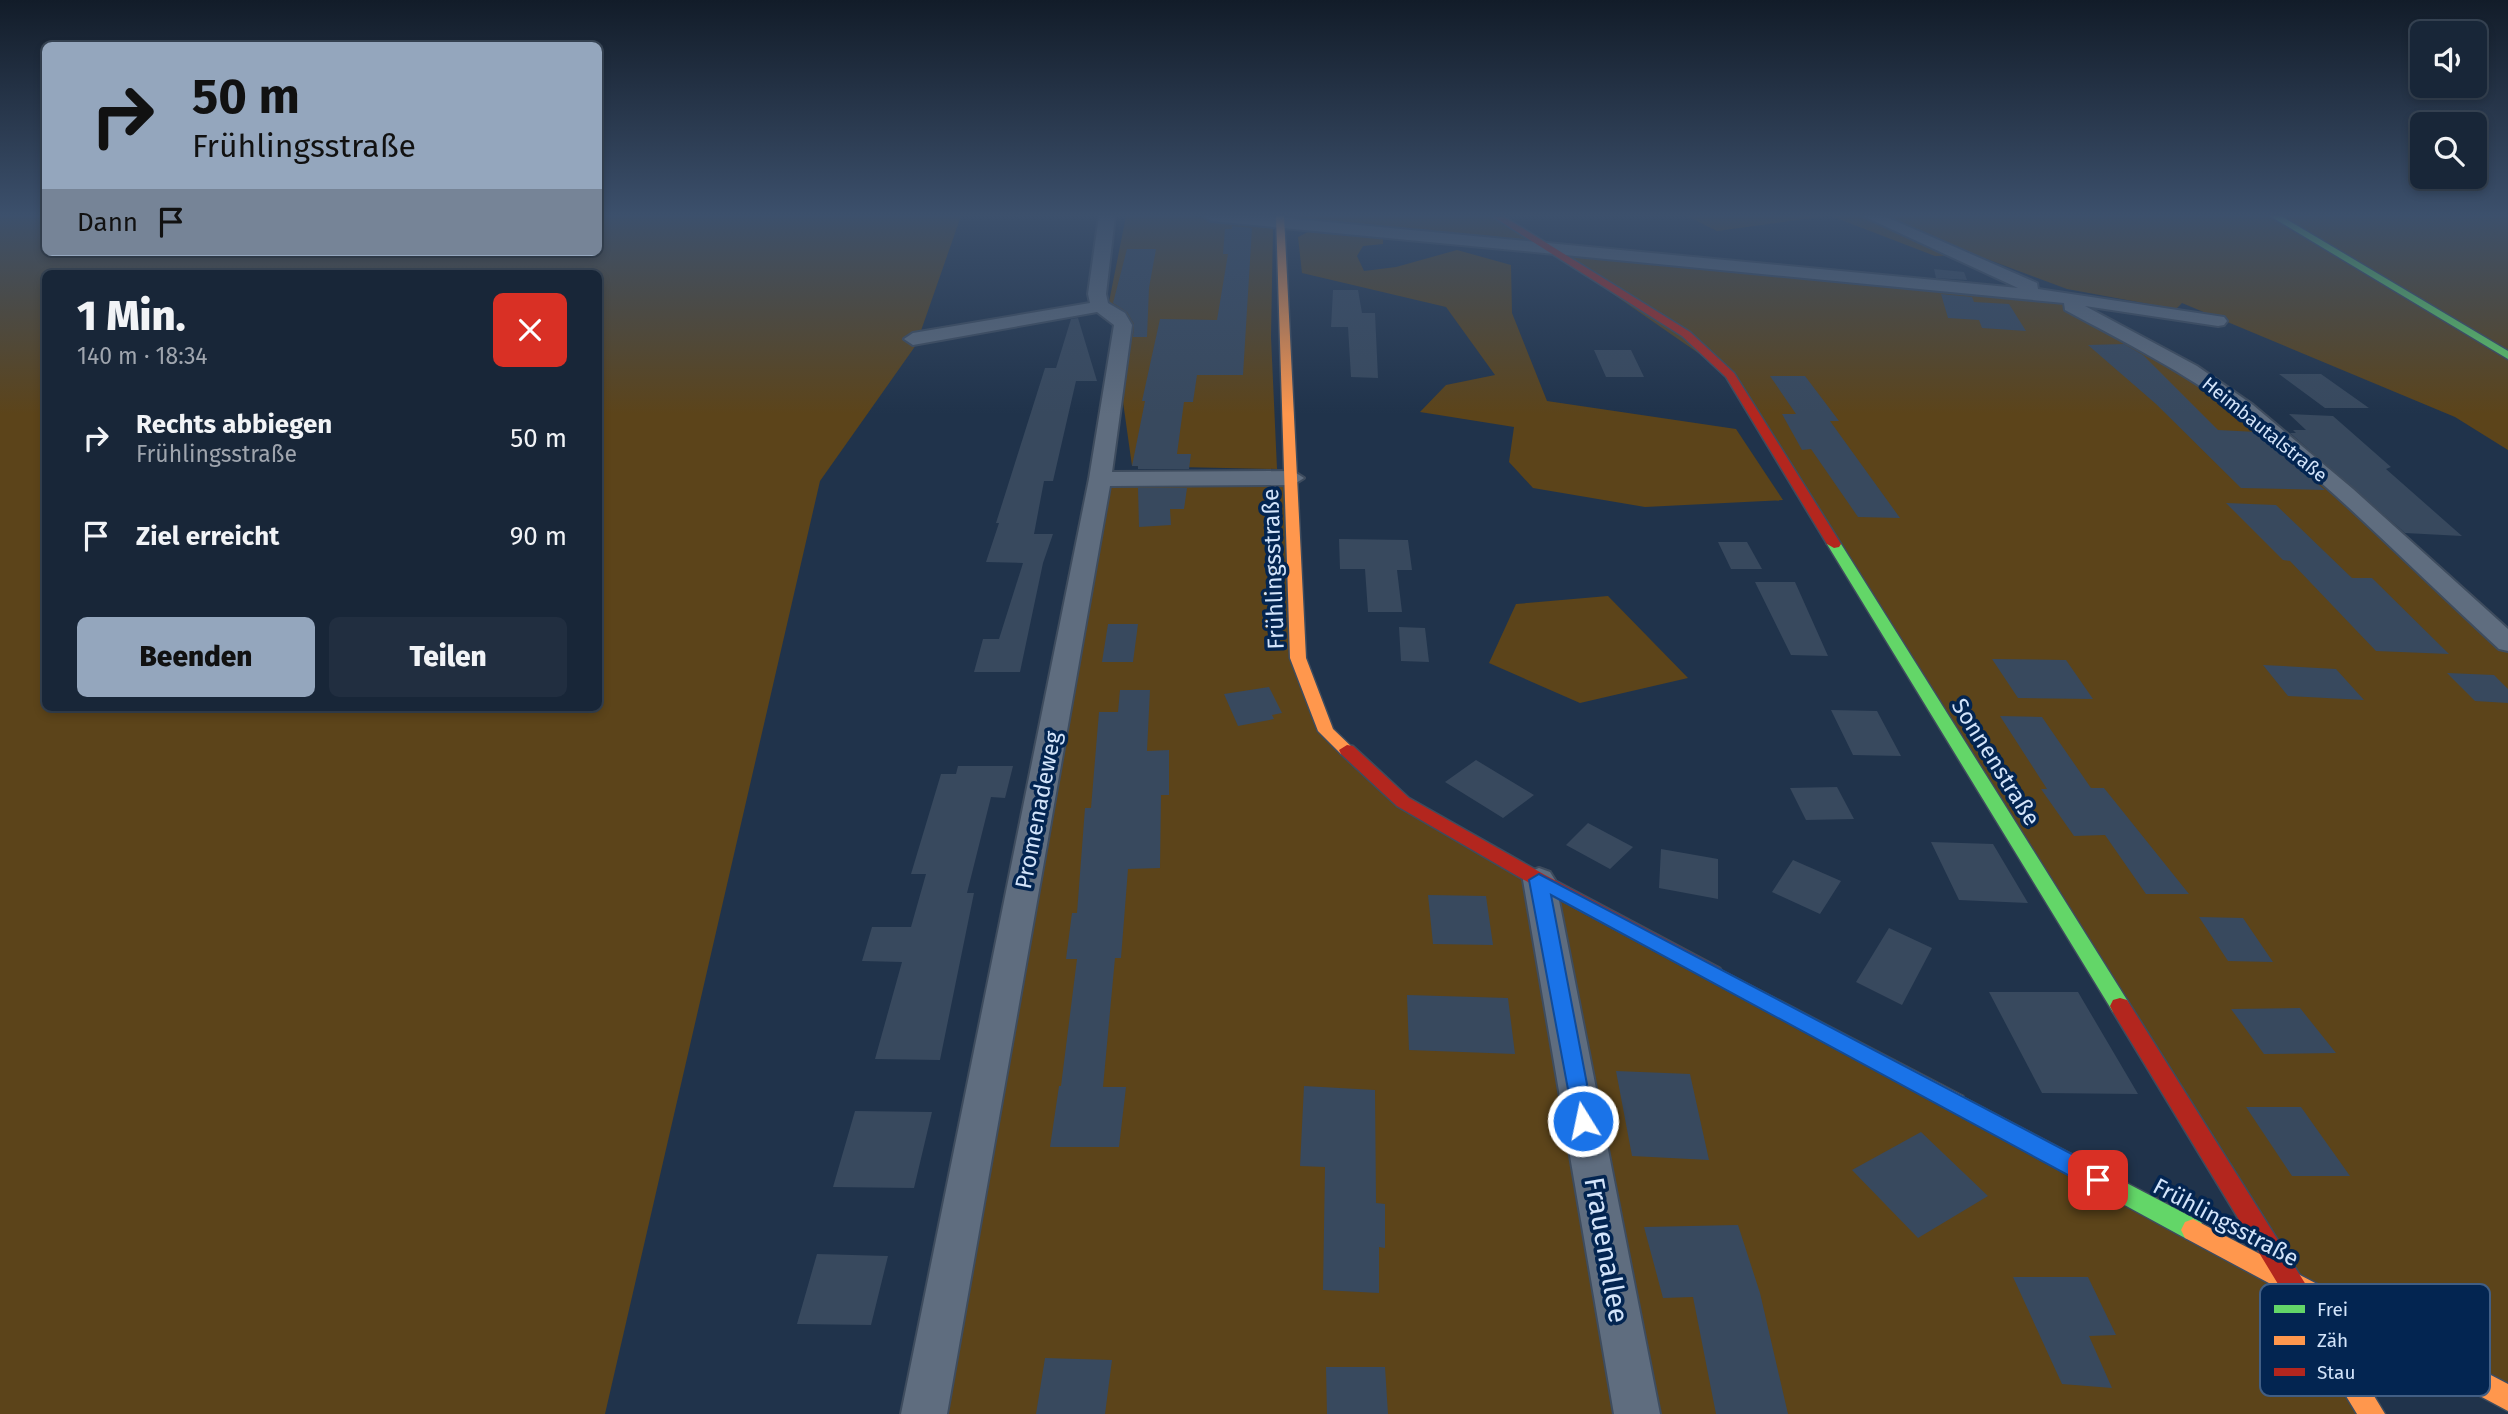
<!DOCTYPE html>
<html lang="de">
<meta charset="utf-8">
<style>
:root{--surface:#182638;--page:#212e40;--text:#f1f3f6;--muted:#9fa5ae;--line:#364353;--accent:#94a6bd}
body{margin:0;font-family:"Fira Sans",sans-serif;background:var(--page);color:var(--text);height:100vh;display:flex;flex-direction:column;font-size:26px;white-space:nowrap}
*{box-sizing:border-box;margin:0}
p{font-size:23px;color:var(--muted)}
.icon{flex:none;width:38px;height:38px;fill:none;stroke:currentColor;stroke-width:2;stroke-linecap:round;stroke-linejoin:round}
.map{position:relative;flex:1;overflow:hidden}
.details{position:absolute;left:42px;top:270px;width:560px;height:441px;display:flex;flex-direction:column;background:var(--surface);border-radius:10px;box-shadow:0 4px 10px #0003,0 0 0 2px var(--line)}
.details>*{flex:none}
.banner{position:absolute;left:42px;top:42px;width:560px;height:214px;border-radius:10px;box-shadow:0 4px 10px #0003,0 0 0 2px var(--line);background:#94a6bd;color:#111;overflow:hidden}
.tools{position:absolute;left:2410px;top:21px;display:grid;gap:14px}
.tools a{display:grid;place-items:center;width:77px;height:77px;border-radius:10px;background:var(--surface);box-shadow:0 4px 10px #0003,0 0 0 2px var(--line);font-size:35px}
.pin{position:absolute;display:grid;place-items:center;width:60px;height:60px;color:#fff;margin:-30px;border-radius:14px;box-shadow:0 4px 10px #0006}
.me{position:absolute;width:77px;margin:-38px;rotate:350deg;stroke-linejoin:round;filter:drop-shadow(0 0 5px #0008)}
.turn{display:flex;align-items:center;gap:24px;height:147px;padding:0 35px;font-size:32px}
.turn .icon{width:91px;height:91px;stroke-width:2.5}
.turn b{display:block;font-size:49px;line-height:60px}
.then{display:flex;align-items:center;height:66px;padding:0 35px;background:#0003;gap:14px;font-size:26px}
.round{display:grid;place-items:center;flex:none;width:74px;height:74px;border-radius:10px;background:var(--page)}
.overview{display:flex;align-items:center;justify-content:space-between;height:119px;padding:0 35px}
h1{font-size:42px;font-weight:800;line-height:52px}
.cta{display:flex;gap:14px;margin-top:auto;padding:14px 35px}
.cta a{flex:1;height:80px;border-radius:10px;background:var(--accent);color:#111;font-size:28px;font-weight:800;line-height:80px;text-align:center}
.cta a+a{background:var(--page);color:var(--text)}
ul{padding:0;list-style:none}
li{display:flex;align-items:center;gap:21px;height:98px;padding:0 35px}
li div{flex:1}
li b{display:block;font-size:26px}
li em{font-style:normal}
.map>svg:first-child{display:block}
.green{fill:#5c441a;fill-rule:evenodd}
.building{fill:#38495e}
.lines{fill:none;stroke-linecap:round;stroke-linejoin:round}
.street-casing{stroke:#3e4c5e;stroke-width:4}
.fast-casing{stroke:#3e4c5e;stroke-width:3}
.slow-casing{stroke:#3e4c5e;stroke-width:3}
.jam-casing{stroke:#3e4c5e;stroke-width:3}
.street{fill:#5f6d7f;fill-rule:evenodd}
.fast{fill:#63d668;fill-rule:evenodd}
.slow{fill:#ff974d;fill-rule:evenodd}
.jam{fill:#b3261e;fill-rule:evenodd}
.route{fill:#1a73e8;stroke:#114b97;stroke-width:2}
.labels{text-anchor:middle;stroke-width:7;stroke-linejoin:round;paint-order:stroke}
.far-street-label{font-size:19px;fill:#d3e4fa;stroke:#032551}
.street-label{font-size:23px;fill:#d3e4fa;stroke:#032551}
.near-street-label{font-size:28px;fill:#d3e4fa;stroke:#032551}
.key{fill:#032551;stroke:#415e84;stroke-width:2}
.key-label{font-size:19px;fill:#d3e4fa}
</style>
<div class="map">
<svg width="2508" height="1414" viewBox="0 0 2508 1414">
<rect width="100%" height="100%" fill="#20334b"/>
<!-- green -->
<path class="green" d="M 0,216 L 45,216 L 46,252 L 598,252 L 599,216 L 961,216 L 916,345 L 820,481 L 605,1414 L 0,1414 ZM 46,273 L 598,273 L 598,707 L 46,707 Z
M 1126,216 L 1190,216 L 1273,228 L 1271,337 L 1277,469 L 1132,466 L 1109,302 Z
M 1273,216 L 1496,216 L 1551,251 L 2052,296 L 2225,395 L 2508,652 L 2508,1398 L 2294,1284 L 2372,1414 L 924,1414 L 1100,479 L 1293,478 L 1298,658 L 1326,731 L 1403,802 L 2291,1283 L 1730,375 L 1551,251 Z
M 1687,216 L 1828,216 L 1717,231 Z
M 1831,216 L 2508,216 L 2508,450 L 2455,417 L 2182,303 L 2176,309 L 2067,289 L 1976,255 L 1935,256 Z
M 1308,232 L 1383,239 L 1383,244 L 1363,246 L 1357,256 L 1364,271 L 1396,267 L 1457,250 L 1511,265 L 1512,313 L 1547,401 L 1736,429 L 1783,500 L 1645,507 L 1533,488 L 1509,462 L 1514,427 L 1420,412 L 1446,385 L 1495,375 L 1446,307 L 1302,273 L 1298,237 Z
M 1608,596 L 1688,678 L 1580,703 L 1489,663 L 1516,604 Z"/>
<!-- building -->
<path class="building" d="M 1232,226 L 1252,228 L 1243,375 L 1197,375 L 1193,402 L 1184,402 L 1177,454 L 1191,454 L 1189,469 L 1138,469 L 1138,466 L 1132,466 L 1145,401 L 1142,401 L 1160,319 L 1217,320 L 1228,254 L 1223,254 L 1225,229 L 1232,229 Z
M 1127,249 L 1156,249 L 1149,288 L 1147,337 L 1133,337 L 1134,324 L 1127,312 L 1113,303 Z
M 1934,269 L 1964,272 L 1967,280 L 1936,278 Z
M 1333,290 L 1358,290 L 1362,313 L 1375,313 L 1378,378 L 1351,377 L 1348,327 L 1331,327 Z
M 1941,294 L 1972,297 L 1974,302 L 2009,304 L 2026,331 L 1982,328 L 1979,320 L 1948,318 Z
M 1078,318 L 1097,381 L 1076,381 L 1053,481 L 1044,481 L 1034,534 L 1053,534 L 1043,563 L 1020,672 L 974,672 L 983,639 L 999,639 L 1023,563 L 986,562 L 999,523 L 996,523 L 1045,368 L 1056,368 L 1071,319 Z
M 2124,344 L 2143,355 L 2218,430 L 2257,432 L 2325,490 L 2241,488 L 2156,404 L 2088,345 Z
M 1594,350 L 1631,350 L 1644,377 L 1606,377 Z
M 2279,374 L 2321,374 L 2369,408 L 2325,408 Z
M 1770,376 L 1805,376 L 1839,421 L 1830,421 L 1900,518 L 1858,517 L 1811,449 L 1802,450 L 1782,414 L 1796,414 Z
M 2289,414 L 2333,416 L 2391,467 L 2386,469 L 2462,536 L 2405,533 L 2290,433 L 2296,433 L 2293,430 L 2306,430 Z
M 1138,488 L 1187,488 L 1184,509 L 1170,509 L 1171,525 L 1139,527 Z
M 2226,503 L 2276,505 L 2352,578 L 2372,578 L 2449,654 L 2376,651 L 2290,561 L 2283,560 Z
M 1339,539 L 1408,540 L 1412,570 L 1397,570 L 1402,612 L 1368,612 L 1365,569 L 1340,569 Z
M 1718,542 L 1747,542 L 1762,569 L 1731,569 Z
M 1755,582 L 1795,582 L 1828,656 L 1791,655 Z
M 1108,624 L 1138,624 L 1133,662 L 1102,662 Z
M 1399,627 L 1425,628 L 1429,662 L 1401,661 Z
M 1992,659 L 2066,660 L 2093,699 L 2018,698 Z
M 2263,665 L 2336,669 L 2364,700 L 2288,696 Z
M 2447,673 L 2494,675 L 2508,689 L 2508,703 L 2475,701 Z
M 1269,687 L 1282,713 L 1272,715 L 1274,719 L 1238,726 L 1224,694 Z
M 1120,690 L 1150,690 L 1147,751 L 1169,750 L 1169,795 L 1161,795 L 1160,868 L 1128,869 L 1121,958 L 1115,958 L 1103,1087 L 1126,1087 L 1119,1147 L 1050,1147 L 1059,1086 L 1061,1086 L 1077,959 L 1066,959 L 1072,913 L 1077,913 L 1085,808 L 1091,808 L 1099,712 L 1118,712 Z
M 1831,710 L 1877,711 L 1901,756 L 1853,755 Z
M 2000,716 L 2042,717 L 2091,788 L 2104,788 L 2189,894 L 2146,894 L 2105,835 L 2074,836 L 2041,789 L 2047,789 Z
M 1476,760 L 1534,795 L 1503,818 L 1445,782 Z
M 958,766 L 1013,766 L 1005,798 L 991,797 L 967,893 L 974,893 L 940,1060 L 875,1059 L 902,962 L 862,961 L 872,927 L 911,927 L 926,874 L 911,874 L 941,774 L 956,774 Z
M 1837,787 L 1854,819 L 1806,820 L 1790,788 Z
M 1588,823 L 1633,847 L 1610,869 L 1566,845 Z
M 1931,842 L 1993,844 L 2028,903 L 1959,900 Z
M 1661,849 L 1718,859 L 1718,899 L 1659,888 Z
M 1793,860 L 1841,881 L 1820,914 L 1772,892 Z
M 1428,895 L 1486,896 L 1493,945 L 1433,944 Z
M 2199,917 L 2243,918 L 2273,962 L 2228,961 Z
M 1889,928 L 1932,948 L 1902,1005 L 1856,982 Z
M 1989,992 L 2078,992 L 2138,1094 L 2042,1093 Z
M 1407,995 L 1508,998 L 1515,1054 L 1409,1050 Z
M 2300,1008 L 2336,1053 L 2264,1054 L 2231,1009 Z
M 1616,1071 L 1690,1074 L 1709,1160 L 1632,1156 Z
M 1304,1086 L 1375,1090 L 1376,1203 L 1385,1204 L 1385,1248 L 1379,1247 L 1379,1293 L 1323,1290 L 1325,1167 L 1300,1166 Z
M 2246,1107 L 2301,1107 L 2350,1176 L 2292,1176 Z
M 855,1111 L 932,1112 L 914,1188 L 833,1187 Z
M 1921,1132 L 1988,1196 L 1918,1238 L 1852,1170 Z
M 1738,1225 L 1760,1293 L 1788,1414 L 1716,1414 L 1693,1297 L 1663,1298 L 1644,1227 Z
M 817,1254 L 888,1256 L 871,1325 L 797,1324 Z
M 2013,1277 L 2088,1277 L 2116,1335 L 2089,1336 L 2112,1388 L 2062,1384 Z
M 1045,1358 L 1112,1360 L 1105,1414 L 1036,1414 Z
M 1326,1367 L 1385,1367 L 1388,1414 L 1327,1414 Z"/>
<g class="lines">
<defs>
<path id="street" d="M 1099,216 L 1115,216 L 1106,294 L 1108,303 L 1125,313 L 1132,325 L 1112,472 L 1293,471 L 1304,478 L 1293,485 L 1110,486 L 947,1414 L 901,1414 L 1089,479 L 1114,325 L 1097,312 L 913,345 L 904,339 L 913,333 L 1090,303 L 1088,294 Z
M 1204,216 L 1264,216 L 2018,288 L 1863,216 L 1884,216 L 2037,283 L 2038,289 L 2224,317 L 2227,321 L 2224,325 L 2218,326 L 2085,306 L 2197,366 L 2253,405 L 2353,489 L 2508,629 L 2508,651 L 2499,649 C 2413,570 2330,484 2238,413 C 2185,372 2124,342 2065,310 L 2064,303 L 1211,221 Z
M 1539,868 L 1550,872 L 1555,880 L 1660,1414 L 1614,1414 L 1523,880 L 1528,872 Z"/>
<path id="fast" d="M 2270,216 L 2281,216 L 2508,351 L 2508,359 Z
M 1834,540 L 1841,544 L 2127,1000 L 2130,1006 L 2127,1012 L 2120,1014 L 2113,1012 L 1827,544 Z
M 1955,1093 L 2201,1222 L 2205,1230 L 2201,1238 L 2193,1241 L 2185,1238 L 1947,1108 L 1944,1102 L 1947,1096 Z"/>
<path id="slow" d="M 1276,216 L 1284,216 L 1306,658 L 1333,729 L 1355,750 L 1347,755 L 1341,754 L 1318,731 L 1290,658 Z
M 1713,966 L 1963,1096 L 1966,1102 L 1963,1108 L 1955,1111 L 1947,1108 L 1706,978 L 1703,973 L 1706,968 Z
M 2193,1219 L 2508,1384 L 2508,1411 L 2323,1312 L 2385,1414 L 2357,1414 L 2295,1312 L 2292,1304 L 2295,1297 L 2185,1238 L 2181,1230 L 2185,1222 Z"/>
<path id="jam" d="M 1492,216 L 1503,216 L 1690,332 L 1734,373 L 1841,544 L 1839,547 L 1834,548 L 1827,544 L 1726,377 L 1682,336 Z
M 1347,745 L 1353,746 L 1409,798 L 1545,875 L 1720,968 L 1723,973 L 1720,978 L 1713,980 L 1706,978 L 1533,885 L 1397,806 L 1341,754 L 1339,750 Z
M 2120,998 L 2127,1000 L 2313,1296 L 2316,1304 L 2313,1312 L 2304,1316 L 2295,1312 L 2113,1012 L 2110,1006 L 2113,1000 Z"/>
</defs>
<!-- street casing -->
<use href="#street" class="street-casing"/>
<!-- fast casing -->
<use href="#fast" class="fast-casing"/>
<!-- slow casing -->
<use href="#slow" class="slow-casing"/>
<!-- jam casing -->
<use href="#jam" class="jam-casing"/>
<!-- street -->
<use href="#street" class="street"/>
<!-- fast -->
<use href="#fast" class="fast"/>
<!-- slow -->
<use href="#slow" class="slow"/>
<!-- jam -->
<use href="#jam" class="jam"/>
</g>
<!-- sky -->
<linearGradient id="sky" x2="0" y2="1"><stop stop-color="#121c29"/><stop offset="0.52" stop-color="#3c506c"/><stop offset="1" stop-color="#3c506c" stop-opacity="0"/></linearGradient>
<rect width="2508" height="414" fill="url(#sky)"/>
<!-- route -->
<path class="route" d="M 1539,874 L 2106,1172 L 2109,1180 L 2106,1187 L 2098,1190 L 2090,1187 L 1551,895 L 1594,1121 L 1591,1127 L 1583,1130 L 1575,1127 L 1529,880 Z"/>
<g class="labels">
<!-- far-street labels -->
<g class="far-street-label">
<text transform="translate(2265 429) rotate(39)" y="7">Heimbautalstraße</text>
</g>
<!-- street labels -->
<g class="street-label">
<text transform="translate(1273 569) rotate(-92)" y="8">Frühlingsstraße</text>
<text transform="translate(1996 762) rotate(58)" y="8">Sonnenstraße</text>
<text transform="translate(1038 810) rotate(-79)" y="8">Promenadeweg</text>
<text transform="translate(2226 1222) rotate(28)" y="8">Frühlingsstraße</text>
</g>
<!-- near-street labels -->
<g class="near-street-label">
<text transform="translate(1607 1250) rotate(80)" y="10">Frauenallee</text>
</g>
</g>
<!-- legend -->
<rect x="2260" y="1284" width="230" height="112" rx="10" class="key"/>
<rect x="2274" y="1305" width="31" height="8" fill="#63d668"/>
<rect x="2274" y="1336" width="31" height="9" fill="#ff974d"/>
<rect x="2274" y="1368" width="31" height="8" fill="#b3261e"/>
<g class="key-label">
<text x="2317" y="1316">Frei</text>
<text x="2317" y="1347">Zäh</text>
<text x="2317" y="1379">Stau</text>
</g>
</svg>
<div class="tools">
<a><svg class="icon" aria-label="sound" viewBox="0 0 24 24"><path d="M4 9h4l5-4v14l-5-4H4zM17 9q2 3 0 6"/></svg></a>
<a><svg class="icon" aria-label="search" viewBox="0 0 24 24"><circle cx="10" cy="10" r="6"/><path d="M15 15l6 6"/></svg></a>
</div>
<div class="pin" style="left:2098px;top:1180px;background:#d93025"><svg class="icon" aria-label="arrive" viewBox="0 0 24 24"><path d="M6 21V4h12l-3 4 3 4H6"/></svg></div>
<svg class="me" style="left:1583px;top:1121px" viewBox="-20 -20 40 40"><circle r="17" fill="#1a73e8" stroke="#fff" stroke-width="3"/><path d="M0-11L8 9 0 5-8 9z" fill="#fff"/></svg>
<div class="banner">
<div class="turn"><svg class="icon" aria-label="right" viewBox="0 0 24 24"><path d="M7 20v-9h11M14 6l5 5-5 5"/></svg><div><b>50 m</b>Frühlingsstraße</div></div>
<div class="then">Dann<svg class="icon" aria-label="arrive" viewBox="0 0 24 24"><path d="M6 21V4h12l-3 4 3 4H6"/></svg></div>
</div>
<section class="details">
<div class="overview"><div><h1>1 Min.</h1><p>140 m · 18:34</p></div><a class="round" style="background:#d93025;color:#fff"><svg class="icon" aria-label="close" viewBox="0 0 24 24"><path d="M6 6l12 12M18 6L6 18"/></svg></a></div>
<ul>
<li><svg class="icon" aria-label="right" viewBox="0 0 24 24"><path d="M7 20v-9h11M14 6l5 5-5 5"/></svg><div><b>Rechts abbiegen</b><p>Frühlingsstraße</p></div><em>50 m</em></li>
<li><svg class="icon" aria-label="arrive" viewBox="0 0 24 24"><path d="M6 21V4h12l-3 4 3 4H6"/></svg><div><b>Ziel erreicht</b></div><em>90 m</em></li>
</ul>
<div class="cta"><a>Beenden</a><a>Teilen</a></div>
</section>
</div>
